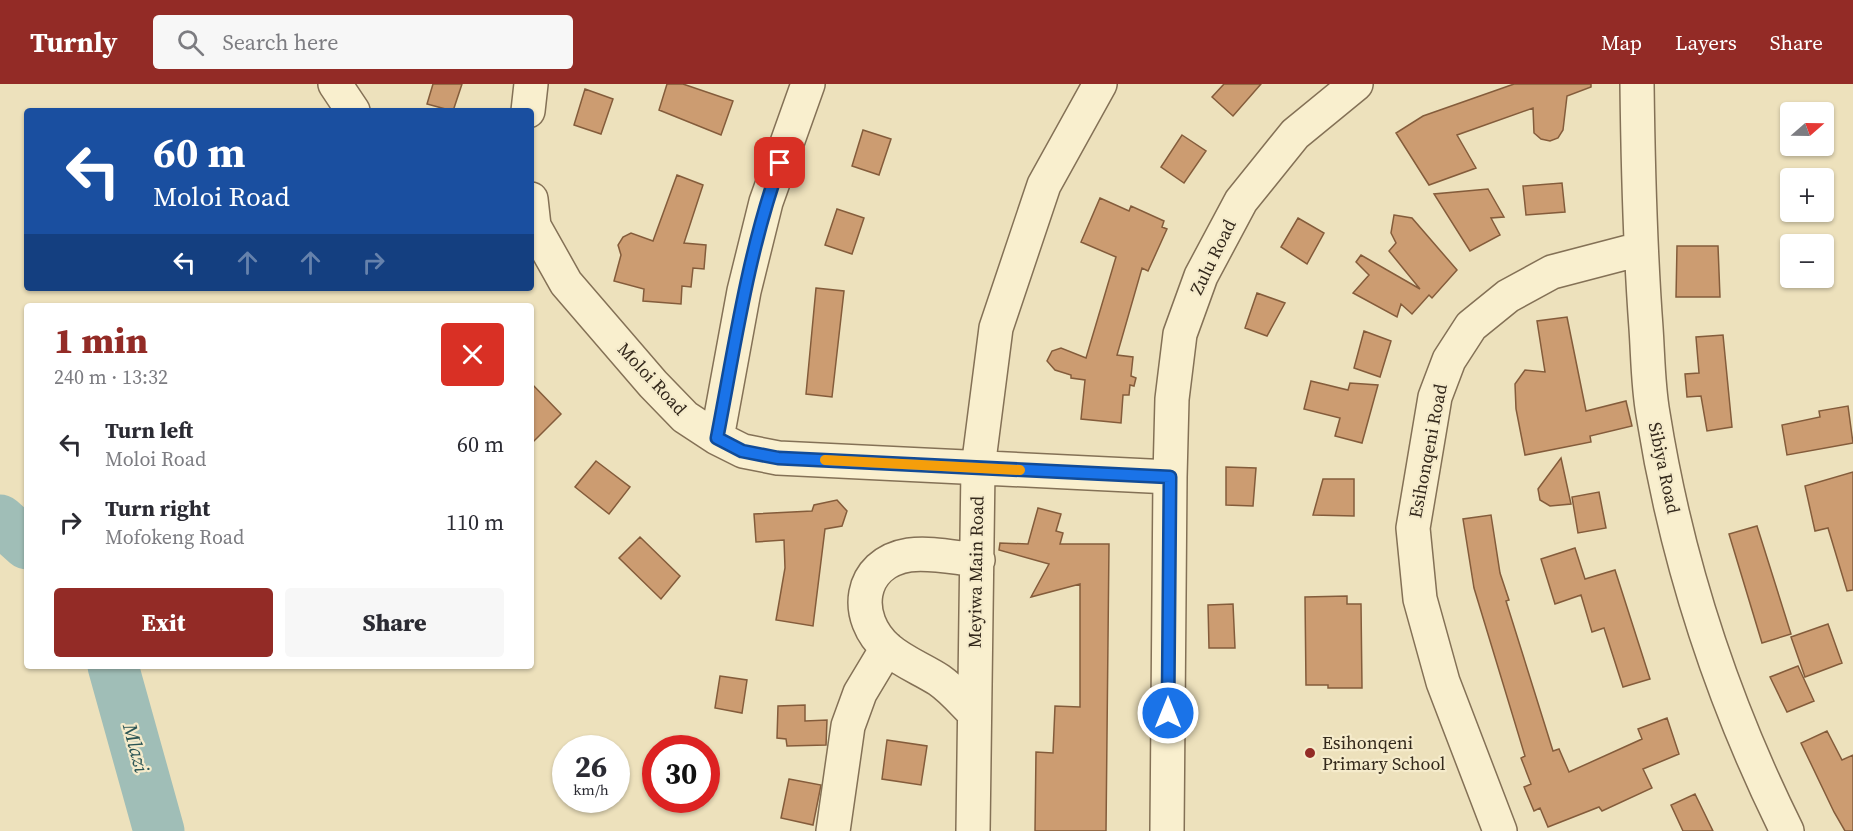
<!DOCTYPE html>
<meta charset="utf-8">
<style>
:root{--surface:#fff;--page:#f7f7f7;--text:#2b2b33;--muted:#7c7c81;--accent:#932b26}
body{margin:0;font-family:"Source Serif 4",serif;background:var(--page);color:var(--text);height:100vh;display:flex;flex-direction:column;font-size:22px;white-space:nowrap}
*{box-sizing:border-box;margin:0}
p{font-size:20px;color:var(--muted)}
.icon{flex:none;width:33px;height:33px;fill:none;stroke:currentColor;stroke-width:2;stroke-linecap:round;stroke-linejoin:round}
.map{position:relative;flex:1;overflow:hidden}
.panel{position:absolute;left:24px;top:219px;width:510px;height:366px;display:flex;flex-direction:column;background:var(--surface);border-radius:6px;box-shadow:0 2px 4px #0004}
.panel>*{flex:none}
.hud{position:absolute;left:24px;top:24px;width:510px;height:183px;border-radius:6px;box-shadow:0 2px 4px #0004;background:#1a4fa0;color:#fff;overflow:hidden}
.needle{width:39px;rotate:70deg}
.tools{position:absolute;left:1780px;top:18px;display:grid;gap:12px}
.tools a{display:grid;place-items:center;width:54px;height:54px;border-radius:6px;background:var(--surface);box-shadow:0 2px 4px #0004;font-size:30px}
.speed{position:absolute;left:552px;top:651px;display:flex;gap:12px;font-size:30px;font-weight:700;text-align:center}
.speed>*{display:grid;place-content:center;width:78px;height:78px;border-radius:50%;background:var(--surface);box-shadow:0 2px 4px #0004;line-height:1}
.speed small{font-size:15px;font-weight:400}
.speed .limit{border:9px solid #d22;background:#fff;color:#111}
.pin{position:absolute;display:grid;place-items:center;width:51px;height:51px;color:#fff;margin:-26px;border-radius:12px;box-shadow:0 3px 9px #0006}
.me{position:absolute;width:66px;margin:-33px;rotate:0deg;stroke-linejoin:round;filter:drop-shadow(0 0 4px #0008)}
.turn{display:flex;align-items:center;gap:21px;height:126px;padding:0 30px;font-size:27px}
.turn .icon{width:78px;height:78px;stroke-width:2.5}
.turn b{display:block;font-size:42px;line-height:51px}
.lanes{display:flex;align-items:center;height:57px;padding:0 30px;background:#0003;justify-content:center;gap:30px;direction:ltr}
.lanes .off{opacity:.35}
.round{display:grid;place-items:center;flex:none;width:63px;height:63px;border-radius:6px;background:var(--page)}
.overview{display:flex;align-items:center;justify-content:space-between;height:102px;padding:0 30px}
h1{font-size:36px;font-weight:800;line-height:45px;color:var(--accent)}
.primary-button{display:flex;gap:12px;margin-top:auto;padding:12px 30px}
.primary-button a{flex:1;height:69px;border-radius:6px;background:var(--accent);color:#fff;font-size:24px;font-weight:800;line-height:69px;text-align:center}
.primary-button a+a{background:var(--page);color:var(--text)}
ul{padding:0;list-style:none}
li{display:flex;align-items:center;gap:18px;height:78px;padding:0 30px}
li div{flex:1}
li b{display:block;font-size:22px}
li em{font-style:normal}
header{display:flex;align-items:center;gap:36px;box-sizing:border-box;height:84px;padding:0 30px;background:var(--accent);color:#fff}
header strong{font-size:28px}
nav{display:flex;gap:33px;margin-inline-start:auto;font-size:21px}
.search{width:420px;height:54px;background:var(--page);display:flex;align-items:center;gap:15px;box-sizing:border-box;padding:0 21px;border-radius:6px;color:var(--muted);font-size:22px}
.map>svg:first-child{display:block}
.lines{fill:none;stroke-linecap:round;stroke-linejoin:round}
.river{stroke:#a0beb7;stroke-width:51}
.building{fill:#cc9c71;stroke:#845c3b;stroke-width:1.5}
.minor-casing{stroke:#847156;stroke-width:36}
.minor{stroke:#f9efce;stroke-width:33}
.route-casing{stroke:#114b97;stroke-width:15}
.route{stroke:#1a73e8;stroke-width:10}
.slow{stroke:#f59e0b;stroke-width:10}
.poi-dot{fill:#932b26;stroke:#f5ebcb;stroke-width:2}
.labels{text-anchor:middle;stroke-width:4.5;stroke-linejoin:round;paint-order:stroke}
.street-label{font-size:18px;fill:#33281b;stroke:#f5ebcb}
.poi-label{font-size:18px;fill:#33281b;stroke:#f5ebcb;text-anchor:start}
.water-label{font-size:20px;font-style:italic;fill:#295353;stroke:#f5ebcb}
</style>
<header>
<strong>Turnly</strong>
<div class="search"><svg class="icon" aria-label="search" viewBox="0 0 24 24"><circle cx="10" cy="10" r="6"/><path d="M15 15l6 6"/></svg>Search here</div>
<nav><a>Map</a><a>Layers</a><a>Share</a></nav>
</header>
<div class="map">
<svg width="1853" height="747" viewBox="0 0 1853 747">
<rect width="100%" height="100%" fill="#ede1bc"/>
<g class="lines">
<!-- river -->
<path class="river" d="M 0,436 L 27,460
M 113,582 L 159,747"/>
</g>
<!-- building -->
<path class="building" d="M 433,0 L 462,0 L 453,27 L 427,20 Z
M 667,0 L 683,0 L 733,17 L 721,51 L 659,26 Z
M 1224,0 L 1261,0 L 1233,32 L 1212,13 Z
M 1514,0 L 1591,0 L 1591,3 L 1567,12 L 1563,46 L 1558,54 L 1550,57 L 1541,55 L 1534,49 L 1533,24 L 1457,51 L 1476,84 L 1429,101 L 1396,49 L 1423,32 Z
M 585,5 L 613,15 L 601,50 L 574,41 Z
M 863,46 L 891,55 L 879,91 L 852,82 Z
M 1182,51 L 1206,67 L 1184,99 L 1161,83 Z
M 677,91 L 703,101 L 684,159 L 706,161 L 704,185 L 693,184 L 691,203 L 682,202 L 681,220 L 643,217 L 644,205 L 614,197 L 621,171 L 618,161 L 623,153 L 631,149 L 653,157 Z
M 1562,99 L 1565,128 L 1526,131 L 1523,102 Z
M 1488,105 L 1504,133 L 1491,134 L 1500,151 L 1470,167 L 1434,110 Z
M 1100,114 L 1129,127 L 1131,122 L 1164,137 L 1162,143 L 1167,145 L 1148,187 L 1142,184 L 1117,271 L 1133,273 L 1131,292 L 1136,294 L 1134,302 L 1130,301 L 1129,311 L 1123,311 L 1121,339 L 1081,335 L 1085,296 L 1071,294 L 1071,291 L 1055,286 L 1047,277 L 1052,267 L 1061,264 L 1086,274 L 1116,173 L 1081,158 Z
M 837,125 L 864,134 L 852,170 L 825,161 Z
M 1394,131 L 1412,134 L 1457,186 L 1432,214 L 1429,211 L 1412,230 L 1401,220 L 1397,233 L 1353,209 L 1369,191 L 1356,178 L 1361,171 L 1420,205 L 1389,167 L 1396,159 L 1391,149 Z
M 1298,134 L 1324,149 L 1307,180 L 1281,163 Z
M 1677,162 L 1718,162 L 1720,213 L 1676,213 Z
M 816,204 L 844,207 L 832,313 L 806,310 Z
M 1257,209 L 1285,219 L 1267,252 L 1245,244 Z
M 1567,233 L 1586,327 L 1626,317 L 1632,342 L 1590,352 L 1591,358 L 1525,371 L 1516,325 L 1515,300 L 1525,286 L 1545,288 L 1537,237 Z
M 1364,247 L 1391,257 L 1380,293 L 1354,284 Z
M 1723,251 L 1732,343 L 1707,347 L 1701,312 L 1687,313 L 1685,290 L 1699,289 L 1696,253 Z
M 1311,297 L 1348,306 L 1350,299 L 1378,301 L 1362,359 L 1335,352 L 1340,334 L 1304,325 Z
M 531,299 L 561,330 L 531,360 Z
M 1848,322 L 1853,359 L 1787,371 L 1782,341 L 1820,333 L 1819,327 Z
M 1561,374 L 1571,420 L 1550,422 L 1540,416 L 1538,405 Z
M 596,377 L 630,403 L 609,430 L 575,403 Z
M 1226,383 L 1256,384 L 1253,422 L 1226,421 Z
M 1853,388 L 1853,506 L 1847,507 L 1828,444 L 1815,447 L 1805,402 Z
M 1323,395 L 1354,395 L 1354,432 L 1313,431 Z
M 1599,408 L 1606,444 L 1578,449 L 1572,413 Z
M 837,416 L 847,427 L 842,442 L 825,445 L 813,542 L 776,536 L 785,484 L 784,456 L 756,458 L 754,430 L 812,427 L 814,421 Z
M 1038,424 L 1061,430 L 1056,447 L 1063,449 L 1060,460 L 1109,460 L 1106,747 L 1035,747 L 1036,668 L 1053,669 L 1055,622 L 1080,623 L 1080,500 L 1031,513 L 1049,480 L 999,466 L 1000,459 L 1028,460 Z
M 1491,431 L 1500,489 L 1509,516 L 1506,517 L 1553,667 L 1559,665 L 1569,688 L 1642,655 L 1638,645 L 1667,634 L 1679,670 L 1643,685 L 1652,704 L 1602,727 L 1599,723 L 1548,743 L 1540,724 L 1534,727 L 1524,703 L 1531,700 L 1521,674 L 1525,672 L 1474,504 L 1463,435 Z
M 1757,442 L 1791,550 L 1762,559 L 1729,450 Z
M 640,453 L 680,492 L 661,515 L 619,474 Z
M 1575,464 L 1585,495 L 1615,486 L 1650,595 L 1623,603 L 1604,544 L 1592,548 L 1581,511 L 1555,520 L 1541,475 Z
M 1347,512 L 1347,520 L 1361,520 L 1362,604 L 1328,604 L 1328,601 L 1306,601 L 1305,513 Z
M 1233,520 L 1235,564 L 1209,564 L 1208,521 Z
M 1828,540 L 1842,579 L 1805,593 L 1791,553 Z
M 1798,582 L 1814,617 L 1787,628 L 1770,593 Z
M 720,592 L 747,596 L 742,629 L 715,624 Z
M 805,621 L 805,637 L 827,636 L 826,661 L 787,662 L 786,655 L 777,654 L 778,622 Z
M 1827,647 L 1842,676 L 1853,671 L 1853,747 L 1845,747 L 1834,728 L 1801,659 Z
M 887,656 L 927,662 L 921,701 L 882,695 Z
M 789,695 L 821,701 L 813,741 L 781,734 Z
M 1695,710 L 1713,747 L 1683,747 L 1671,721 Z"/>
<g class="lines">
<defs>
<path id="minor" d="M 335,0 L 353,27
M 1637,0 C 1638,82 1640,163 1646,244 C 1648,273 1648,302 1653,330 C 1676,475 1722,616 1787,747
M 528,27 L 531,0
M 531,115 L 534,142 L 566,199 L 653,300 L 685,333 L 717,354 L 743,367 L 778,374 L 1170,393
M 717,354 L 744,207 L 766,118 L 808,0
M 973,628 C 962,617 952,605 939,596 C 922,585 903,578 888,565 C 852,534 858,479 909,471 C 931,468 956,474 978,476
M 833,747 L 848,642 L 860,609 L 887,564
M 973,747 L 978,384 L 996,244 L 1044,101 L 1100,0
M 1167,747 L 1170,393 L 1172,315 L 1180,250 L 1201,192 L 1241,117 L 1295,50 L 1356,0
M 1500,747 L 1443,598 L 1420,515 L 1413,444 L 1435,313 L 1449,276 L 1471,242 L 1508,212 L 1552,188 L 1640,165"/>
</defs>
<!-- minor casing -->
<use href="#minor" class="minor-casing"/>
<!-- minor -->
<use href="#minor" class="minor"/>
</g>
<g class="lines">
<defs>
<path id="route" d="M 780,79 C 748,168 735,261 717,354 L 742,367 L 778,374 L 1170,393 L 1168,629"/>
</defs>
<!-- route casing -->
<use href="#route" class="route-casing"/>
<!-- route -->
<use href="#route" class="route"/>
<!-- slow -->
<path class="slow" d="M 825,376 L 1020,386"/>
</g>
<!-- markers -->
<circle class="poi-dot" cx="1310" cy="669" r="6"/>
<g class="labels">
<!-- street labels -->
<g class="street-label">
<text transform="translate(1213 173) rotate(-64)" y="6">Zulu Road</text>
<text transform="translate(652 295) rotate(47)" y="6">Moloi Road</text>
<text transform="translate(1428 367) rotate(-79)" y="6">Esihonqeni Road</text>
<text transform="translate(1664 384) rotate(78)" y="6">Sibiya Road</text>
<text transform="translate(976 488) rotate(-89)" y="6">Meyiwa Main Road</text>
</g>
<!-- poi labels -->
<g class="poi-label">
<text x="1322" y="665">Esihonqeni<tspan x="1322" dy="21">Primary School</tspan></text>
</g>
<!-- water labels -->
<g class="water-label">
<text transform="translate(136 664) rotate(75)" y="7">Mlazi</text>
</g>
</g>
</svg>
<div class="tools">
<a><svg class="needle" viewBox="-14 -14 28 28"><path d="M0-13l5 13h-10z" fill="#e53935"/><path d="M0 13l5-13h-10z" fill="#7c7c81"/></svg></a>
<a>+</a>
<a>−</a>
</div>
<div class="speed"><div>26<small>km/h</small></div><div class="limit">30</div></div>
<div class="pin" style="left:780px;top:79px;background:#d93025"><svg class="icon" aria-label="arrive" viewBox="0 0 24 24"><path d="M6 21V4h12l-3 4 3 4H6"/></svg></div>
<svg class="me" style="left:1168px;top:629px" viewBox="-20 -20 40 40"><circle r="17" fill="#1a73e8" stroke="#fff" stroke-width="3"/><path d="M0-11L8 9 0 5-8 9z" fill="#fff"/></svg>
<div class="hud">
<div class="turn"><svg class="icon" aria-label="left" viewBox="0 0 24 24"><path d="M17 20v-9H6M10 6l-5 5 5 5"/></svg><div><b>60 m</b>Moloi Road</div></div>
<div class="lanes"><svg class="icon" aria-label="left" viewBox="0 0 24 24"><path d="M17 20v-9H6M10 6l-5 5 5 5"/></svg><svg class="icon off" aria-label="ahead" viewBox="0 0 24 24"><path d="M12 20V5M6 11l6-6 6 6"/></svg><svg class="icon off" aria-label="ahead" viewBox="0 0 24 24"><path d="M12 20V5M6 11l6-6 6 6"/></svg><svg class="icon off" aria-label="right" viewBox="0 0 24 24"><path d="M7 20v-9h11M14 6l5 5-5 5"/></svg></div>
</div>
<section class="panel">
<div class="overview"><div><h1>1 min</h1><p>240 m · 13:32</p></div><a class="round" style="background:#d93025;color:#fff"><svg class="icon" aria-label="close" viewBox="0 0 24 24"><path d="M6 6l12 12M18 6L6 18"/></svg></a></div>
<ul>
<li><svg class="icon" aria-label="left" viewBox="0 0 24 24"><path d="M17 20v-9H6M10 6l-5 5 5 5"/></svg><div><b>Turn left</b><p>Moloi Road</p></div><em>60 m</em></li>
<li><svg class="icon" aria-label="right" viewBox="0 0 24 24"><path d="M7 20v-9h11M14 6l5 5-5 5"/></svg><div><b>Turn right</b><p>Mofokeng Road</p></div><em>110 m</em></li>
</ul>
<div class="primary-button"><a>Exit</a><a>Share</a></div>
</section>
</div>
